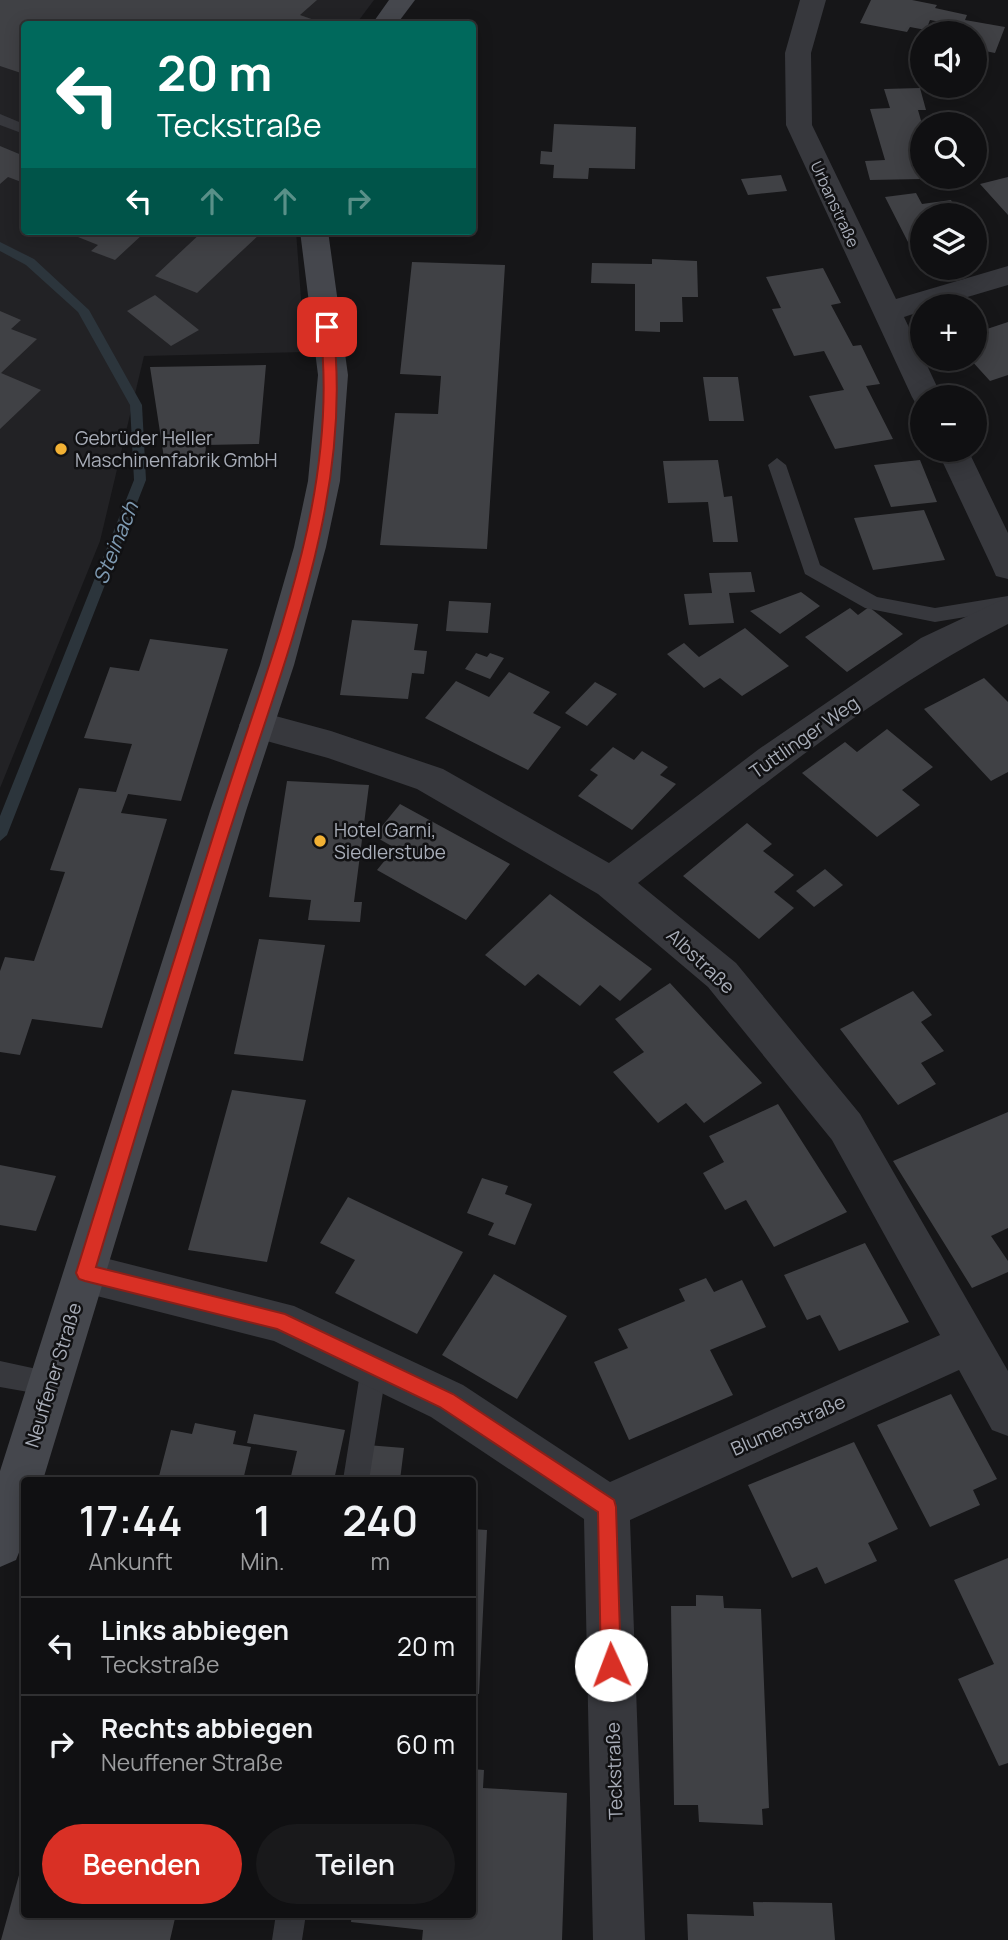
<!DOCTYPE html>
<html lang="de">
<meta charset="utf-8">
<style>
:root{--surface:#101012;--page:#19191b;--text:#f1f3f6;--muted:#9c9d9f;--line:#303032;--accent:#d93025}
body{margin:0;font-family:Manrope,sans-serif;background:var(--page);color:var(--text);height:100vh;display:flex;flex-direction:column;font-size:26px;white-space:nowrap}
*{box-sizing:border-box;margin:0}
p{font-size:23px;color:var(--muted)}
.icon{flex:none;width:38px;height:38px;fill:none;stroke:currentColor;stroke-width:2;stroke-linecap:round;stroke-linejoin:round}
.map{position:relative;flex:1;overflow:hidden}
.panel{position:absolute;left:21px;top:1477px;width:455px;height:441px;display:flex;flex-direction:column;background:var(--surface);border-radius:7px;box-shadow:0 4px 18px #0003,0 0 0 2px var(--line)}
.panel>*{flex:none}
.guide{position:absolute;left:21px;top:21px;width:455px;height:214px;border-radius:7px;box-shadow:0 4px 18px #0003,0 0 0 2px var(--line);background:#00695c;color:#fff;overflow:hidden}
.buttons{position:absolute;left:910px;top:21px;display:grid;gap:14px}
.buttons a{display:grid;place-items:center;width:77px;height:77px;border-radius:50%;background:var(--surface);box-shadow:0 4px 18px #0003,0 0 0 2px var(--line);font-size:35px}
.pin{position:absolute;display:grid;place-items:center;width:60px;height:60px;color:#fff;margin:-30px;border-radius:14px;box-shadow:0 4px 10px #0006}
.me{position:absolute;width:77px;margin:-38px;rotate:358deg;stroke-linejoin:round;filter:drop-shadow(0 0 5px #0008)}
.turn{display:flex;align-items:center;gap:24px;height:147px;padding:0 21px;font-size:32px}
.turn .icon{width:91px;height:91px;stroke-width:2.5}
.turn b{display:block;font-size:49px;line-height:60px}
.lanes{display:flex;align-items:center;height:66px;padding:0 21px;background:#0003;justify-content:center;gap:35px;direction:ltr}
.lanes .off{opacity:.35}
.eta{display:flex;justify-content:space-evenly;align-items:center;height:119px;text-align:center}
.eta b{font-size:42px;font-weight:600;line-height:49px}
.cta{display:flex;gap:14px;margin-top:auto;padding:14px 21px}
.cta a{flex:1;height:80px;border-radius:42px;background:var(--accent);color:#fff;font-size:28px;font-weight:600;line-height:80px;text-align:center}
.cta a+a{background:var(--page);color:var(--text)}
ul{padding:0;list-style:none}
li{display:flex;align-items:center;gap:21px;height:98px;padding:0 21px;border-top:2px solid var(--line)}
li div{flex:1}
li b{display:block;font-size:26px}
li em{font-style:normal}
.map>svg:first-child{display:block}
.built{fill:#222225}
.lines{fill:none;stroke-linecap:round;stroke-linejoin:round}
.stream{fill:#2c353c;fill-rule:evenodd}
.building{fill:#404145}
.lane{fill:#37383d;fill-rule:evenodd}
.street{fill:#37383d;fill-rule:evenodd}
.secondary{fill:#45474d;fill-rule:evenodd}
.route{fill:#d93025;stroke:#8d1f18;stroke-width:2}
.poi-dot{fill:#f2b134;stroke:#111113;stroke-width:2.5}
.labels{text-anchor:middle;stroke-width:5;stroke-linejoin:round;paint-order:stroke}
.far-street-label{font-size:16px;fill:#a8adb8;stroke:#111113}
.poi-label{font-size:19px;fill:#a8adb8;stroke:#111113;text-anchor:start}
.street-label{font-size:19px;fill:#a8adb8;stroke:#111113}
.water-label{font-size:21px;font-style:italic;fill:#7f9bb3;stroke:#111113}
</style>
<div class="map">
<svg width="1008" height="1940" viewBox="0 0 1008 1940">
<rect width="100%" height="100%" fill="#161618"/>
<!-- built -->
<path class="built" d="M 0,0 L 374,0 L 356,24 L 24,24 L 24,231 L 296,231 L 305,352 L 144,356 L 100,541 L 0,788 Z"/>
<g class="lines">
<!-- stream -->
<path class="stream" d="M 0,242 L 34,259 L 89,310 L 142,405 L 146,480 L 7,835 L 0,841 L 0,816 L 134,480 L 130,405 L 78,312 L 26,265 L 0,251 Z"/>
</g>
<!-- building -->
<path class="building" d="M 0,0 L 317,0 L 300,15 L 317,21 L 313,24 L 24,24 L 24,74 L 0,66 Z
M 871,0 L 912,0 L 937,5 L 935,8 L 967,15 L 965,20 L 1005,27 L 995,53 L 975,49 L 975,33 L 936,33 L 941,22 L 930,20 L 926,30 L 910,27 L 907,32 L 860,23 Z
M 920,88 L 926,110 L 918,110 L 922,124 L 922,179 L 870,180 L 865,161 L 885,160 L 870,109 L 890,108 L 884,89 Z
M 554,124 L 636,127 L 635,169 L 589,168 L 588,179 L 553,178 L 554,165 L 540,164 L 541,151 L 552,152 Z
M 0,146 L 24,156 L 24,183 L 8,177 L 0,184 Z
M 781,175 L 787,191 L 748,195 L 741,179 Z
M 1008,177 L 1008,215 L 980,184 Z
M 916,193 L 922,204 L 951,200 L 959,215 L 922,215 L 922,241 L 908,242 L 885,197 Z
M 63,231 L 136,231 L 143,234 L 115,260 L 91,251 L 98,245 Z
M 203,231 L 262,232 L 197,293 L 155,276 Z
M 652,259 L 697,261 L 698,297 L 682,297 L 683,322 L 660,322 L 660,332 L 635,331 L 635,284 L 591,283 L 592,263 L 652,264 Z
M 412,262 L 505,265 L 487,549 L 380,545 L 395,413 L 438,414 L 441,376 L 400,374 Z
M 823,268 L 841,303 L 831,305 L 853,346 L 861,345 L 880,384 L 866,386 L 893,439 L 835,449 L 809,396 L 844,390 L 824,351 L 794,356 L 772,309 L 781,308 L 766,277 Z
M 155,295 L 199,330 L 171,346 L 127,311 Z
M 0,311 L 21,320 L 11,329 L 37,339 L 1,373 L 41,390 L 0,429 Z
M 1008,322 L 1008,375 L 990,381 L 970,359 L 975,359 L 975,333 Z
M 266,365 L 259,444 L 206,445 L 205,458 L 164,458 L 150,367 Z
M 703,377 L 738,377 L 744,421 L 709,421 Z
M 718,460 L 724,497 L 732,496 L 738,542 L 713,542 L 708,502 L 668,503 L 663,461 Z
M 920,460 L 937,502 L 891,507 L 874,465 Z
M 924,510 L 945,560 L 873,570 L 854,518 Z
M 751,572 L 755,592 L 729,593 L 734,623 L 689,625 L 684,594 L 712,593 L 709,573 Z
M 801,592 L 820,606 L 780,634 L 750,611 Z
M 449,601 L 491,603 L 488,633 L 446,631 Z
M 869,607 L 903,634 L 847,672 L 805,637 L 850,608 L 858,615 Z
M 352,620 L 418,624 L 414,650 L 427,651 L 424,674 L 412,673 L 408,699 L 340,695 Z
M 745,628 L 789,666 L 742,696 L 720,678 L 704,688 L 667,654 L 684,643 L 699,657 Z
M 150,639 L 228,649 L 181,801 L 128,794 L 121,813 L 167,819 L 102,1028 L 32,1019 L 20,1055 L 0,1052 L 0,971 L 5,957 L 34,961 L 65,872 L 50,870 L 79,788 L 116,792 L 132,744 L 84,738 L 110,667 L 139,671 Z
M 476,653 L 487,657 L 490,653 L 504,658 L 490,679 L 465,669 Z
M 509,672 L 550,692 L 533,713 L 561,727 L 528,770 L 425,718 L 456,681 L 489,697 Z
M 984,678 L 1008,702 L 1008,772 L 991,781 L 924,709 Z
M 595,682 L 617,694 L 587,726 L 565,713 Z
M 887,729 L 933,767 L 902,790 L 920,805 L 877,837 L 802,773 L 845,742 L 857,752 Z
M 613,747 L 634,760 L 642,751 L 668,767 L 660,775 L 676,784 L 632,830 L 578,796 L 598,775 L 590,770 Z
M 287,781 L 369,785 L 354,902 L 362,902 L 360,922 L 308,920 L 311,900 L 269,897 Z
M 400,804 L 510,864 L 466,920 L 377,870 L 395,848 L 374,836 Z
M 747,823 L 772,844 L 763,851 L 794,875 L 774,892 L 794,908 L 759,939 L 683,876 Z
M 825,869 L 843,885 L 814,907 L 796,891 Z
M 550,894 L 652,969 L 620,1001 L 600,985 L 580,1006 L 538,974 L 525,986 L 485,955 Z
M 259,939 L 325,945 L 303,1061 L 234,1054 Z
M 670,983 L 762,1083 L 704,1123 L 686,1103 L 658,1123 L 613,1072 L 644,1052 L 615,1019 Z
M 913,991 L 932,1015 L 921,1022 L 944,1051 L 921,1063 L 936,1084 L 898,1105 L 840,1029 Z
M 232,1090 L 306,1100 L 267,1262 L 188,1250 Z
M 778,1104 L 847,1212 L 774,1247 L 746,1200 L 725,1210 L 703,1173 L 724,1162 L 709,1136 Z
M 1008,1112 L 1008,1228 L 991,1236 L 1008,1261 L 1008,1272 L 972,1288 L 893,1161 Z
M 0,1165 L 56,1176 L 36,1231 L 0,1225 Z
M 482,1178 L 508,1186 L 505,1194 L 532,1204 L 515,1245 L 488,1235 L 494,1223 L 467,1213 Z
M 348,1197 L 463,1252 L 417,1334 L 335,1293 L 355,1260 L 320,1243 Z
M 865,1243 L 909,1322 L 839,1351 L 820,1315 L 807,1320 L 784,1275 Z
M 494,1274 L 567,1316 L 517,1399 L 442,1355 Z
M 706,1278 L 714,1292 L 742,1280 L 766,1327 L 710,1350 L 733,1395 L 629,1440 L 594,1362 L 628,1348 L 618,1329 L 685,1301 L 679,1289 Z
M 951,1394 L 997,1479 L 973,1490 L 980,1505 L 930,1527 L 877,1425 Z
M 254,1414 L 345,1430 L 334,1480 L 290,1480 L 297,1451 L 247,1443 Z
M 195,1423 L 236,1431 L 233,1444 L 251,1447 L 244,1476 L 261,1480 L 158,1480 L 171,1430 L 192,1434 Z
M 854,1442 L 898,1529 L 868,1543 L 877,1561 L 825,1584 L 817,1567 L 792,1578 L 748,1485 Z
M 367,1445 L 404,1448 L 400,1480 L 362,1480 Z
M 472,1529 L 487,1530 L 479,1694 L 472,1693 Z
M 1008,1558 L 1008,1763 L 999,1766 L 958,1679 L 994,1664 L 954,1580 Z
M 696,1595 L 723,1596 L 724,1608 L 761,1609 L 769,1808 L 762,1809 L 763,1825 L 699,1822 L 698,1805 L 674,1805 L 671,1606 L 696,1606 Z
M 472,1769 L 484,1770 L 483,1788 L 567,1793 L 562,1940 L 422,1940 L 423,1930 L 351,1922 L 352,1914 L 472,1914 Z
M 24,1857 L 24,1914 L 176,1914 L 170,1940 L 1,1940 Z
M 753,1902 L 832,1903 L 835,1940 L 688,1940 L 687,1914 L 754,1916 Z"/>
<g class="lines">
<!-- lane -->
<path class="lane" d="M 0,114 L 24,124 L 24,134 L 0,125 Z
M 777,458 L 786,465 L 820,565 L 877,597 L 935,608 L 1008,596 L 1008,610 L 935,622 L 865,608 L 805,574 L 768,465 Z
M 374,1354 L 383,1358 L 387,1367 L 369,1480 L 343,1480 L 361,1367 L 365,1358 Z
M 0,1361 L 60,1374 L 64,1383 L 60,1392 L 51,1396 L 0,1387 Z
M 276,1914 L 306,1914 L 302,1940 L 272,1940 Z"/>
<!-- street -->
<path class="street" d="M 800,0 L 826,0 L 811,53 L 812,125 L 896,299 L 1008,266 L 1008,285 L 937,306 L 922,306 L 922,311 L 904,317 L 942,397 L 922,397 L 922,406 L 916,404 L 912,397 L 786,125 L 785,53 Z
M 937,450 L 968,450 L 1008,533 L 1008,579 L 996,576 L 992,567 Z
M 1008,597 L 1008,624 C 874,692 756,791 638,883 L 736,963 L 860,1114 L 1008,1371 L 1008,1436 L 992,1430 L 959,1370 L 630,1520 L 645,1940 L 593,1940 L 584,1519 L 431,1417 L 274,1341 L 85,1293 L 70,1287 L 64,1273 L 70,1259 L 85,1253 L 294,1306 L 463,1385 L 610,1482 L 940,1335 L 832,1140 L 708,987 L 598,894 L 417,789 L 328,758 L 245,735 L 239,725 L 245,715 L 257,711 L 331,731 L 443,769 L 609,863 L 759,749 L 921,638 Z"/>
<!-- secondary -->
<path class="secondary" d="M 389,0 L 415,0 L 397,24 L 372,24 Z
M 300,231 L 328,231 L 348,375 L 340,481 L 326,547 L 294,665 L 246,811 L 43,1480 L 24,1480 L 24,1540 L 16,1560 L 0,1567 L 0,1471 L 210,811 L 260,665 L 294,547 L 308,481 L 318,375 Z"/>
</g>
<!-- route -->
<path class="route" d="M 327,323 L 333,327 C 354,493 285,656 236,811 C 187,962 142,1115 96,1267 L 285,1314 L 453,1394 L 614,1500 L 616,1507 L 621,1665 L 618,1673 L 611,1675 L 604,1673 L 601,1665 L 598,1512 L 440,1407 L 277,1329 L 85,1281 L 79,1279 L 76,1273 C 124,1120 171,967 220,814 C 269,657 341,495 320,327 Z"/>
<!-- markers -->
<g class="poi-dot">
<circle cx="61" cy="449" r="7"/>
<circle cx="320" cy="841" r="7"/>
</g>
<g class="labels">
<!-- far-street labels -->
<g class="far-street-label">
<text transform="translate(835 204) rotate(65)" y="6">Urbanstraße</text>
</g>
<!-- poi labels -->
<g class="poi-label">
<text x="75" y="445">Gebrüder Heller<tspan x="75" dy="22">Maschinenfabrik GmbH</tspan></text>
<text x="334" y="837">Hotel Garni,<tspan x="334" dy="22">Siedlerstube</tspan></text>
</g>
<!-- street labels -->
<g class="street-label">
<text transform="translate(804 737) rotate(-35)" y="7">Tuttlinger Weg</text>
<text transform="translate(701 961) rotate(43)" y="7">Albstraße</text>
<text transform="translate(53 1375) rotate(-73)" y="7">Neuffener Straße</text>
<text transform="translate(788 1425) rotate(-24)" y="7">Blumenstraße</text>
<text transform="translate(614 1771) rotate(-92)" y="7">Teckstraße</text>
</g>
<!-- water labels -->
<g class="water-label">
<text transform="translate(116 543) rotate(-68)" y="7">Steinach</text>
</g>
</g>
</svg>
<div class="buttons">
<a><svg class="icon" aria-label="sound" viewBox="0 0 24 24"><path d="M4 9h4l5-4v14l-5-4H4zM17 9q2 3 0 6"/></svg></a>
<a><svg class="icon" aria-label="search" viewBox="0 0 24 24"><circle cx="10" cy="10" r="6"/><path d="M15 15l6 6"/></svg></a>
<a><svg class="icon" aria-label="layers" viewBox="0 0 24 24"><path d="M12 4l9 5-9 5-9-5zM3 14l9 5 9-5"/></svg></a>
<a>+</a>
<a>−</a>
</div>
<div class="pin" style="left:327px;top:327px;background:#d93025"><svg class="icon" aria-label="arrive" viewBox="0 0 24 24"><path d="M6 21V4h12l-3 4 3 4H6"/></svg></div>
<svg class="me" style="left:611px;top:1665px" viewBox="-20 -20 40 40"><circle r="19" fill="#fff"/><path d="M0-13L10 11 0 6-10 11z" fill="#d93025"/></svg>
<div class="guide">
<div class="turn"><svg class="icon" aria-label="left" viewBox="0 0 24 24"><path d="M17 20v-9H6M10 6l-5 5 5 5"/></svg><div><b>20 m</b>Teckstraße</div></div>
<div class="lanes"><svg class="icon" aria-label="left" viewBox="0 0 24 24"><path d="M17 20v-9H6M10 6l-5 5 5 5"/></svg><svg class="icon off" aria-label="ahead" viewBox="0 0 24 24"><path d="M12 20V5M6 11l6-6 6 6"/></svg><svg class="icon off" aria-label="ahead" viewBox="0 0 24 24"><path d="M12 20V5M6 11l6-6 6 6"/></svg><svg class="icon off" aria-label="right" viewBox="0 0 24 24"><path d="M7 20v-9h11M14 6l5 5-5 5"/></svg></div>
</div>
<section class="panel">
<div class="eta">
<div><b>17:44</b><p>Ankunft</p></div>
<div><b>1</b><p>Min.</p></div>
<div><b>240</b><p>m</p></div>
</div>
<ul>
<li><svg class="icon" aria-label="left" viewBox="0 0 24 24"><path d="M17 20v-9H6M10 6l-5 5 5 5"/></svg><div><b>Links abbiegen</b><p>Teckstraße</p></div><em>20 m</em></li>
<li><svg class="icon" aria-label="right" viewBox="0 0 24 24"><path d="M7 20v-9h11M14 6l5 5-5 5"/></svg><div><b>Rechts abbiegen</b><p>Neuffener Straße</p></div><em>60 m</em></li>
</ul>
<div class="cta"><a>Beenden</a><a>Teilen</a></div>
</section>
</div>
